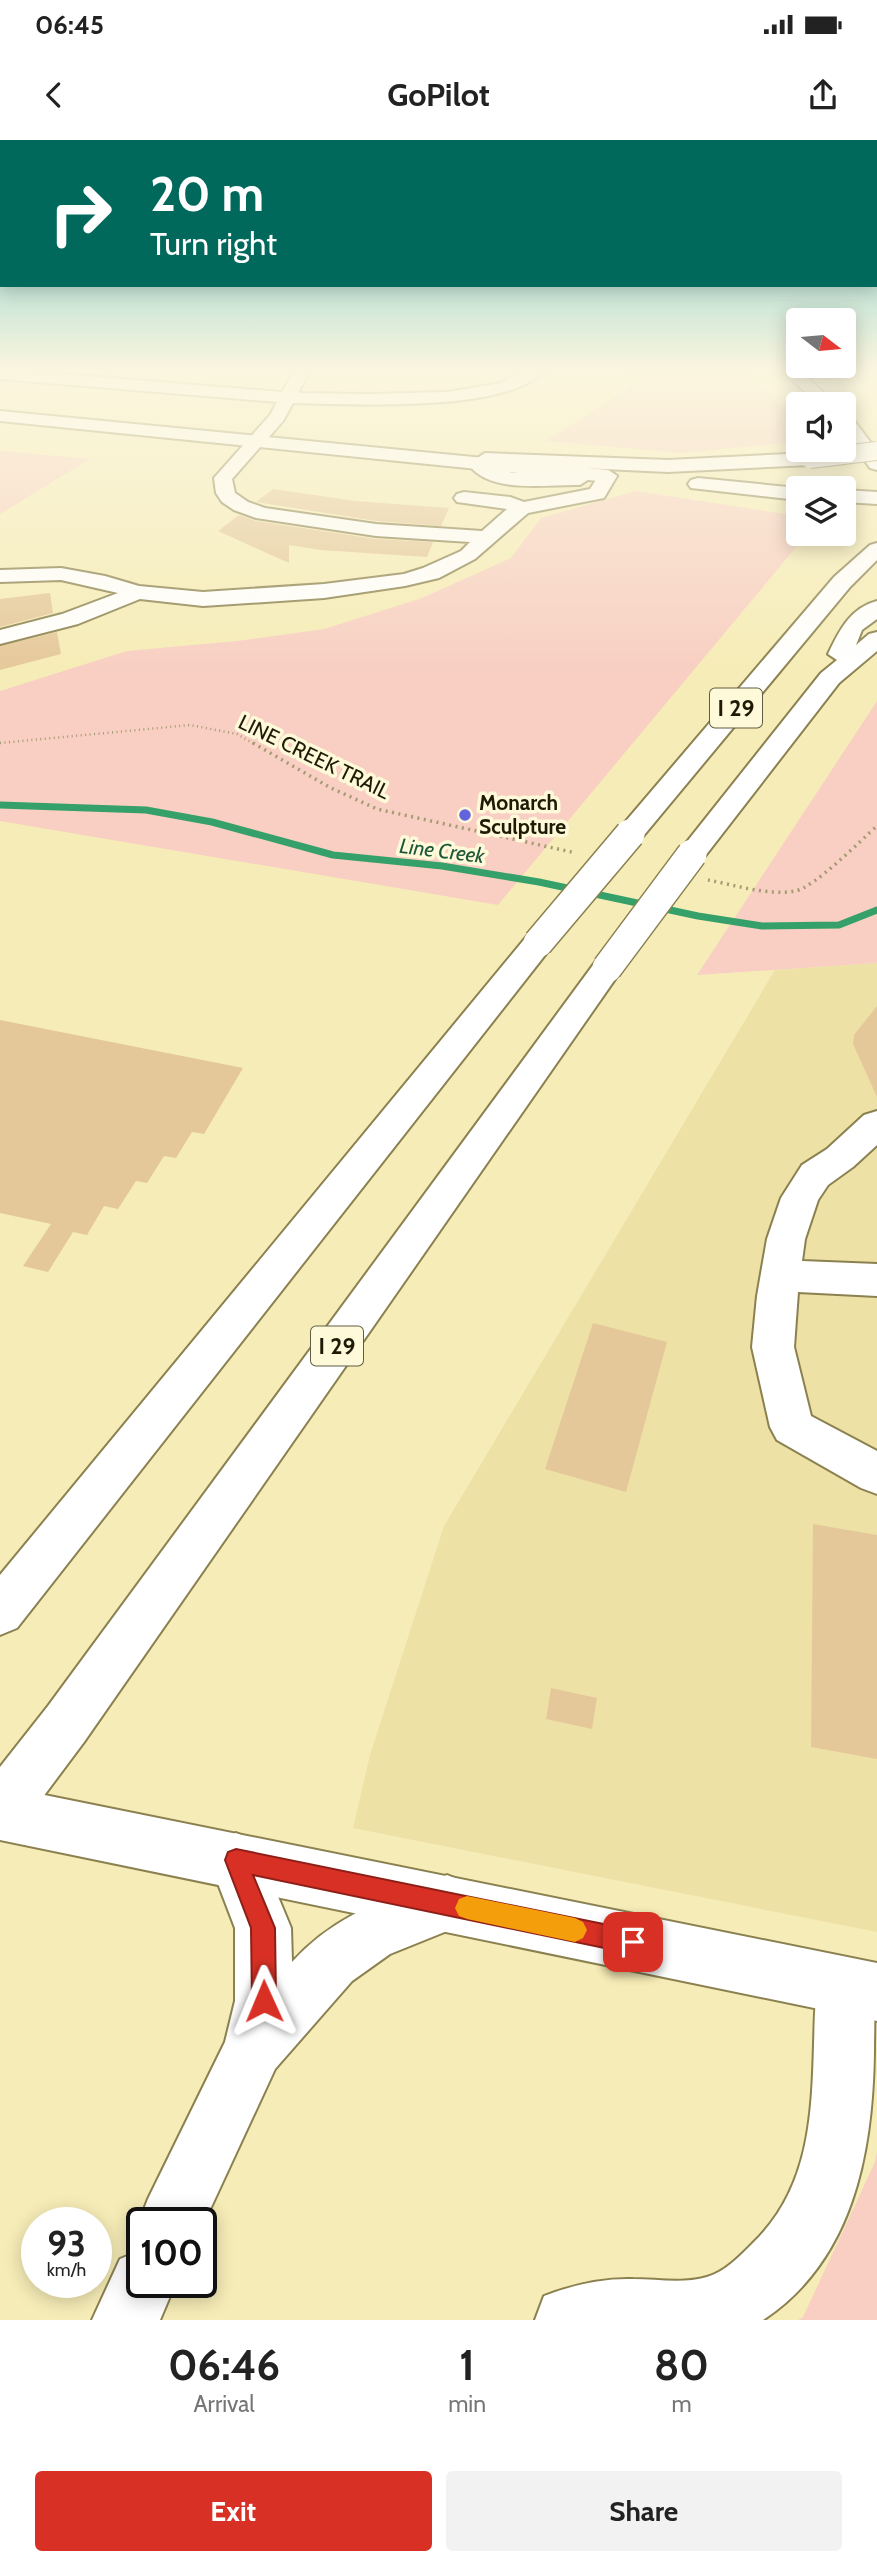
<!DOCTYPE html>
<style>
:root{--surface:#fff;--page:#f2f2f2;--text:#222;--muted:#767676;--accent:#d93025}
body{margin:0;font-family:Cabin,sans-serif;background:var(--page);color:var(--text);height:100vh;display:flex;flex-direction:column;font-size:26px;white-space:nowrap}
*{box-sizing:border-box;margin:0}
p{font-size:23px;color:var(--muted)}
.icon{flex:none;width:38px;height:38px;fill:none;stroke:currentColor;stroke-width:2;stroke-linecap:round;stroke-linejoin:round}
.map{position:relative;height:2180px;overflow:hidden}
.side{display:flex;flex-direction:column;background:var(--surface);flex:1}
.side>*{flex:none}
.hud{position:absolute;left:0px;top:0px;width:878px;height:147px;box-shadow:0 4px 18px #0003;background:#00695c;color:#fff;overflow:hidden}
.needle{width:46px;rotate:106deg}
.fabs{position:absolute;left:786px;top:168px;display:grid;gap:14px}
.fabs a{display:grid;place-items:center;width:70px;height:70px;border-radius:7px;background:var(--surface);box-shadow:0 4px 18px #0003;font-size:35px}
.speed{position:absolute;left:21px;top:2067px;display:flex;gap:14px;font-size:35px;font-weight:700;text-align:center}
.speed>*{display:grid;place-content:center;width:91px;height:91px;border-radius:50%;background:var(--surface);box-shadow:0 4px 18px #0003;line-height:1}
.speed small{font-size:18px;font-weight:400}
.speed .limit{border:4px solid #111;border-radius:10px;background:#fff;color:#111}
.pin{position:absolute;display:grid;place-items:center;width:60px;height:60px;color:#fff;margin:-30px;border-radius:14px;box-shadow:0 4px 10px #0006}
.me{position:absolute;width:77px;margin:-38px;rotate:359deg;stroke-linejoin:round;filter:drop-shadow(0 0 5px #0008)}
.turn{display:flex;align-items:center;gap:24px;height:147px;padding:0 35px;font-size:32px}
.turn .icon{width:91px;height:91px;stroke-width:2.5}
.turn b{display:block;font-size:49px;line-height:60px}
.eta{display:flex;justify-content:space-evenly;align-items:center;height:119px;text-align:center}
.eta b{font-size:42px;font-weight:800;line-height:49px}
.primary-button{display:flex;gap:14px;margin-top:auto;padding:14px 35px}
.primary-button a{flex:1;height:80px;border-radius:7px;background:var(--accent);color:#fff;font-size:28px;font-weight:800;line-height:80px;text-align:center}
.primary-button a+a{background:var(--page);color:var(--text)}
.status{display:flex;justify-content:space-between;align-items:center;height:49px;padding:0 35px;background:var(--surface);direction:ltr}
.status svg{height:19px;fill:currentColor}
header{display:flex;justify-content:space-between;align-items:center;height:91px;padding:0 35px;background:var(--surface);font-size:32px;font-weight:800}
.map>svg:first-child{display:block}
.built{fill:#ede1a5}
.green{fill:#f8cfc2}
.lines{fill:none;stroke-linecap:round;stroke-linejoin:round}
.stream{stroke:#35a069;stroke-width:7}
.building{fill:#e5c89a}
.minor-casing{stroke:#8b8150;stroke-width:4}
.major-casing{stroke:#8b8150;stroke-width:4}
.highway-casing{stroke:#8b8150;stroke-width:4}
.path-far1{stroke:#a39b73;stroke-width:2.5;stroke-dasharray:1 3.5;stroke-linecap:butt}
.path{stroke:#a39b73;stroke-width:3.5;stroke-dasharray:2 4.5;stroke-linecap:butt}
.minor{fill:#fff;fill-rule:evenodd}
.major{fill:#fff;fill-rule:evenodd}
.highway{fill:#fff;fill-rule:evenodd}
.highway-bridge-far1-casing{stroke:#8b8150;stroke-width:20;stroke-linecap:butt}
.highway-bridge-casing{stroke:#8b8150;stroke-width:32;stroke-linecap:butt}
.highway-bridge-far1{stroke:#fff;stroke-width:18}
.highway-bridge{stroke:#fff;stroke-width:29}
.route{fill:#d93025;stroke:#8d1f18;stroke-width:2}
.slow{fill:#f59e0b}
.poi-dot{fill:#6364dd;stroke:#fef9d9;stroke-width:2.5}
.labels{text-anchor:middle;stroke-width:7;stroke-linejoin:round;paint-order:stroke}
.far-street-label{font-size:21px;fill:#1e1a06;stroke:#fef9d9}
.far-poi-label{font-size:21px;font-weight:bold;fill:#1e1a06;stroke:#fef9d9;text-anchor:start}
.far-water-label{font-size:21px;font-style:italic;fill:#1d573a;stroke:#fef9d9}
.shield{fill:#fef9d9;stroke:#615d45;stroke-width:2}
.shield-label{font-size:23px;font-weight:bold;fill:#1e1a06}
</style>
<div class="status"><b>06:45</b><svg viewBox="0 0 49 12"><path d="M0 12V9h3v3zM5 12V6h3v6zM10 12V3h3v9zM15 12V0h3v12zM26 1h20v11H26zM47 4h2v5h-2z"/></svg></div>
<header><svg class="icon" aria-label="back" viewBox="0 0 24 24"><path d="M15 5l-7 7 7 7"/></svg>GoPilot<svg class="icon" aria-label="share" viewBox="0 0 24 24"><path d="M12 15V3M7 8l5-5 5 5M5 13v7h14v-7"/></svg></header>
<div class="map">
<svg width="877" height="2180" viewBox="0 0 877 2180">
<rect width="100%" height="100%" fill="#f6ecb7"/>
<!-- built -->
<path class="built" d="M 877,823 L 877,1792 L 353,1688 L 370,1615 L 444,1386 L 775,830 Z"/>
<!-- green -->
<path class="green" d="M 631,229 L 742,229 L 798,282 L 798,295 L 784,303 L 683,313 L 546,301 L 629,248 Z
M 0,311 L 90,319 L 0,374 Z
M 636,351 L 798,376 L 798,394 L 807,394 L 498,765 L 0,681 L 0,551 L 127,511 L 237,501 L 324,489 L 422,458 L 511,418 L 541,378 Z
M 877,561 L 877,823 L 697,835 Z
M 877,2011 L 877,2180 L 798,2180 L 803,2177 L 875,2022 Z"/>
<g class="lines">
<!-- stream -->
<path class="stream" d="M 0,665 L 146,670 L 212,682 L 333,715 L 442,726 L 539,742 L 698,776 L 762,786 L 839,785 L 877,770"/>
</g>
<!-- building -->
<path class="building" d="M 273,349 L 355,361 L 449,368 L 441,386 L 376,381 L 256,362 Z
M 239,375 L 256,381 L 376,399 L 433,402 L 427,417 L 321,410 L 289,405 L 289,423 L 218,391 Z
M 50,453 L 53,473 L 0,487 L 0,459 Z
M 57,492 L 61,514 L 0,530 L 0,506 Z
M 877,866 L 877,957 L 853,904 L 854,895 Z
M 0,880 L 243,928 L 204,994 L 192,992 L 176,1018 L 164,1016 L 147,1043 L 136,1041 L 118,1069 L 104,1066 L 87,1095 L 73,1092 L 48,1132 L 23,1126 L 51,1084 L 0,1073 Z
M 593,1183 L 667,1202 L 626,1352 L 545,1329 Z
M 813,1384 L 877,1395 L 877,1619 L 811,1607 Z
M 551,1548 L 597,1558 L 592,1589 L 546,1579 Z"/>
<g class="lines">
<defs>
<path id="minor" d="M 0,229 L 282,252 L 295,229 L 311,229 L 298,253 L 370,254 L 447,252 L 501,243 L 526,229 L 546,229 C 510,274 349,264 293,263 L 283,281 L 232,339 L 235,353 L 248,362 L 265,368 L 376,384 L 482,391 L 507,369 L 457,362 L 454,358 L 457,354 L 464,352 L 510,357 L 524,362 L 590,349 L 601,332 L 608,330 L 617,336 L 604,358 L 528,373 L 475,419 L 439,438 L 405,446 L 324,458 L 203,466 L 140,459 L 78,484 L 0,504 L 0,490 L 62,474 L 118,453 L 61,440 L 0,442 L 0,430 L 61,428 L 105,436 L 139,446 L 203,452 L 324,444 L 404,434 L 423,428 L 461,411 L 470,402 L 376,396 L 256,378 L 234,370 L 222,362 L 216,353 L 214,338 L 270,275 L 277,262 L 0,239 Z
M 477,318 L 512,333 L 580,333 L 589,339 L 580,345 C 547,344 491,355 468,324 Z
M 877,971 L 877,1005 L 853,1027 L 828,1045 L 818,1060 L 805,1099 L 802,1121 L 877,1124 L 877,1156 L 798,1152 L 794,1207 L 811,1276 L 877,1311 L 877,1354 L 861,1348 L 777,1300 L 770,1287 L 752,1207 L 757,1156 L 767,1099 L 781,1058 L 802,1025 L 827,1009 L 864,975 Z
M 845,1817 L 866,1825 C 877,1854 874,1879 874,1910 C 873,2011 854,2120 763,2180 L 535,2180 L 544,2156 C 573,2145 602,2138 633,2139 C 657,2139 683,2144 707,2137 C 725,2132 741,2115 754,2102 C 809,2048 812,1977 814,1904 C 815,1876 814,1851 824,1825 Z"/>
<path id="major" d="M 0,271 L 608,330 L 617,336 L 608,342 L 0,281 Z
M 0,1646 L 877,1823 L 877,1881 L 0,1700 Z"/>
<path id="highway" d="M 781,229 L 798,229 L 836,264 L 818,264 Z
M 844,274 L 850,275 L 877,311 L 877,330 L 870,328 L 844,291 Z
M 485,313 L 668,320 L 810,313 L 819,319 L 810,325 L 668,332 L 478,323 L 476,319 Z
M 698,338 L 798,348 L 798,360 L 691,348 L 688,344 L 691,340 Z
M 844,350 L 877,352 L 877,364 L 844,362 Z
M 877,403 L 877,420 L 850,447 L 640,700 L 630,702 L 620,700 L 616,694 L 620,688 L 834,437 L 870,405 Z
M 877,461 L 877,479 L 862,490 L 856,505 L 869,494 L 877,492 L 877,511 L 839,543 L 702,720 L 692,723 L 682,720 L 678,714 L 682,708 L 821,533 L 837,520 L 828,514 C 839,491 850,468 877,461 Z
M 538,794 L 549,796 L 554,803 L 549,810 L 17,1488 L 0,1495 L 0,1435 L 527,796 Z
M 607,818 L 618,821 L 623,828 L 618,835 L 84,1602 L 19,1689 L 0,1697 L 0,1627 L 48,1566 L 596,821 Z
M 236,1693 L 255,1701 L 291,1788 L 292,1822 C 337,1773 387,1759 447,1735 L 467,1743 L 475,1763 L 467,1783 L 390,1814 L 352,1841 L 275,1929 L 201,2089 L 201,2082 L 142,2082 L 142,2089 L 139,2082 L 148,2059 L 225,1902 L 235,1861 L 235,1788 L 209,1720 L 217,1701 Z
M 142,2110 L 142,2142 L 176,2142 L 160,2180 L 92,2180 L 120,2119 Z"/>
</defs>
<!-- minor casing -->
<use href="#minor" class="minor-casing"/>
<!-- major casing -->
<use href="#major" class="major-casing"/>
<!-- highway casing -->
<use href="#highway" class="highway-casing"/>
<!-- path-far1 -->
<path class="path-far1" d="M 0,603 L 190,585 L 237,594 L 256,605"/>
<!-- path -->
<path class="path" d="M 253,603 L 329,647 L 377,669 L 576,713
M 708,740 C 735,745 768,756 795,751 C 814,748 861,700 877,686"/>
<!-- minor -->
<use href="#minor" class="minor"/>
<!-- major -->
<use href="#major" class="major"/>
<!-- highway -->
<use href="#highway" class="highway"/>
<defs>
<path id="highway-bridge-far1" d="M 810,319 L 877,311"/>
<path id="highway-bridge" d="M 538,803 L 630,694
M 607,828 L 692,714"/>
</defs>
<!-- highway-bridge-far1 casing -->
<use href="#highway-bridge-far1" class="highway-bridge-far1-casing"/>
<!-- highway-bridge casing -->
<use href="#highway-bridge" class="highway-bridge-casing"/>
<!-- highway-bridge-far1 -->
<use href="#highway-bridge-far1" class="highway-bridge-far1"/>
<!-- highway-bridge -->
<use href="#highway-bridge" class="highway-bridge"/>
</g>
<!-- sky -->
<linearGradient id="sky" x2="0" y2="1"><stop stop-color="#64c3c6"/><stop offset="0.43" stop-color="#fbf6df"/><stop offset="1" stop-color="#fbf6df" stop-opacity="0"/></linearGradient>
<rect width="877" height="534" fill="url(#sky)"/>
<!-- route -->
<path class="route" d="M 236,1709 L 633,1790 L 641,1793 L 645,1802 L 641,1810 L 633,1814 L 253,1735 L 275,1788 L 276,1861 L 272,1870 L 264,1873 L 255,1870 L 252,1861 L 251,1788 L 225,1720 L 228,1712 Z"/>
<!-- slow -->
<path class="slow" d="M 467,1756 L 575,1778 L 583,1782 L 587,1790 L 583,1798 L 575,1802 L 467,1779 L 459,1776 L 455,1768 L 459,1759 Z"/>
<!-- markers -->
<circle class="poi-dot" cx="465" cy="675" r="7"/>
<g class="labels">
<!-- far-street labels -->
<g class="far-street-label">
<text transform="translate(314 617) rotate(26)" y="7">LINE CREEK TRAIL</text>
</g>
<!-- far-poi labels -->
<g class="far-poi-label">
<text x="479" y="670">Monarch<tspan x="479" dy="24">Sculpture</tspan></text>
</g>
<!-- far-water labels -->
<g class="far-water-label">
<text transform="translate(442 711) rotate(7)" y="7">Line Creek</text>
</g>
<!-- shield labels -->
<g class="shield">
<rect x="710" y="548.5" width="52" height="39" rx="5"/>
<rect x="311" y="1186.5" width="52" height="39" rx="5"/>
</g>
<g class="shield-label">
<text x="736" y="576">I 29</text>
<text x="337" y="1214">I 29</text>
</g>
</g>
</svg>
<div class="fabs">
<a><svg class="needle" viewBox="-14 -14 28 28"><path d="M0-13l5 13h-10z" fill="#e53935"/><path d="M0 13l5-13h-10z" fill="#767676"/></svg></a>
<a><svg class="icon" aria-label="sound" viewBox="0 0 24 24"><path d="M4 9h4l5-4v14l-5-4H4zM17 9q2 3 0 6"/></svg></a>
<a><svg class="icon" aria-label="layers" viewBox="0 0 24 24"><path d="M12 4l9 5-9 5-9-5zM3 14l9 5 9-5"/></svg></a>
</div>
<div class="speed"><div>93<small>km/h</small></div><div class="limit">100</div></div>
<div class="pin" style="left:633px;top:1802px;background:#d93025"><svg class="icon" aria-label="arrive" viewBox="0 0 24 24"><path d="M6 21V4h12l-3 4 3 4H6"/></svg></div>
<svg class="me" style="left:264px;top:1861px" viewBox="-20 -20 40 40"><path d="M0-17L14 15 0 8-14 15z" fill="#d93025" stroke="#fff" stroke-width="4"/></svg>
<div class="hud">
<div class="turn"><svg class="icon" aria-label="right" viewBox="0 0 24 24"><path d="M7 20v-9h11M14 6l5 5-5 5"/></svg><div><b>20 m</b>Turn right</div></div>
</div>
</div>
<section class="side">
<div class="eta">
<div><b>06:46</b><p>Arrival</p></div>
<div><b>1</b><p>min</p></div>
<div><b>80</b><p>m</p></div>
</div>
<div class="primary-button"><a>Exit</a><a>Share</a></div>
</section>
